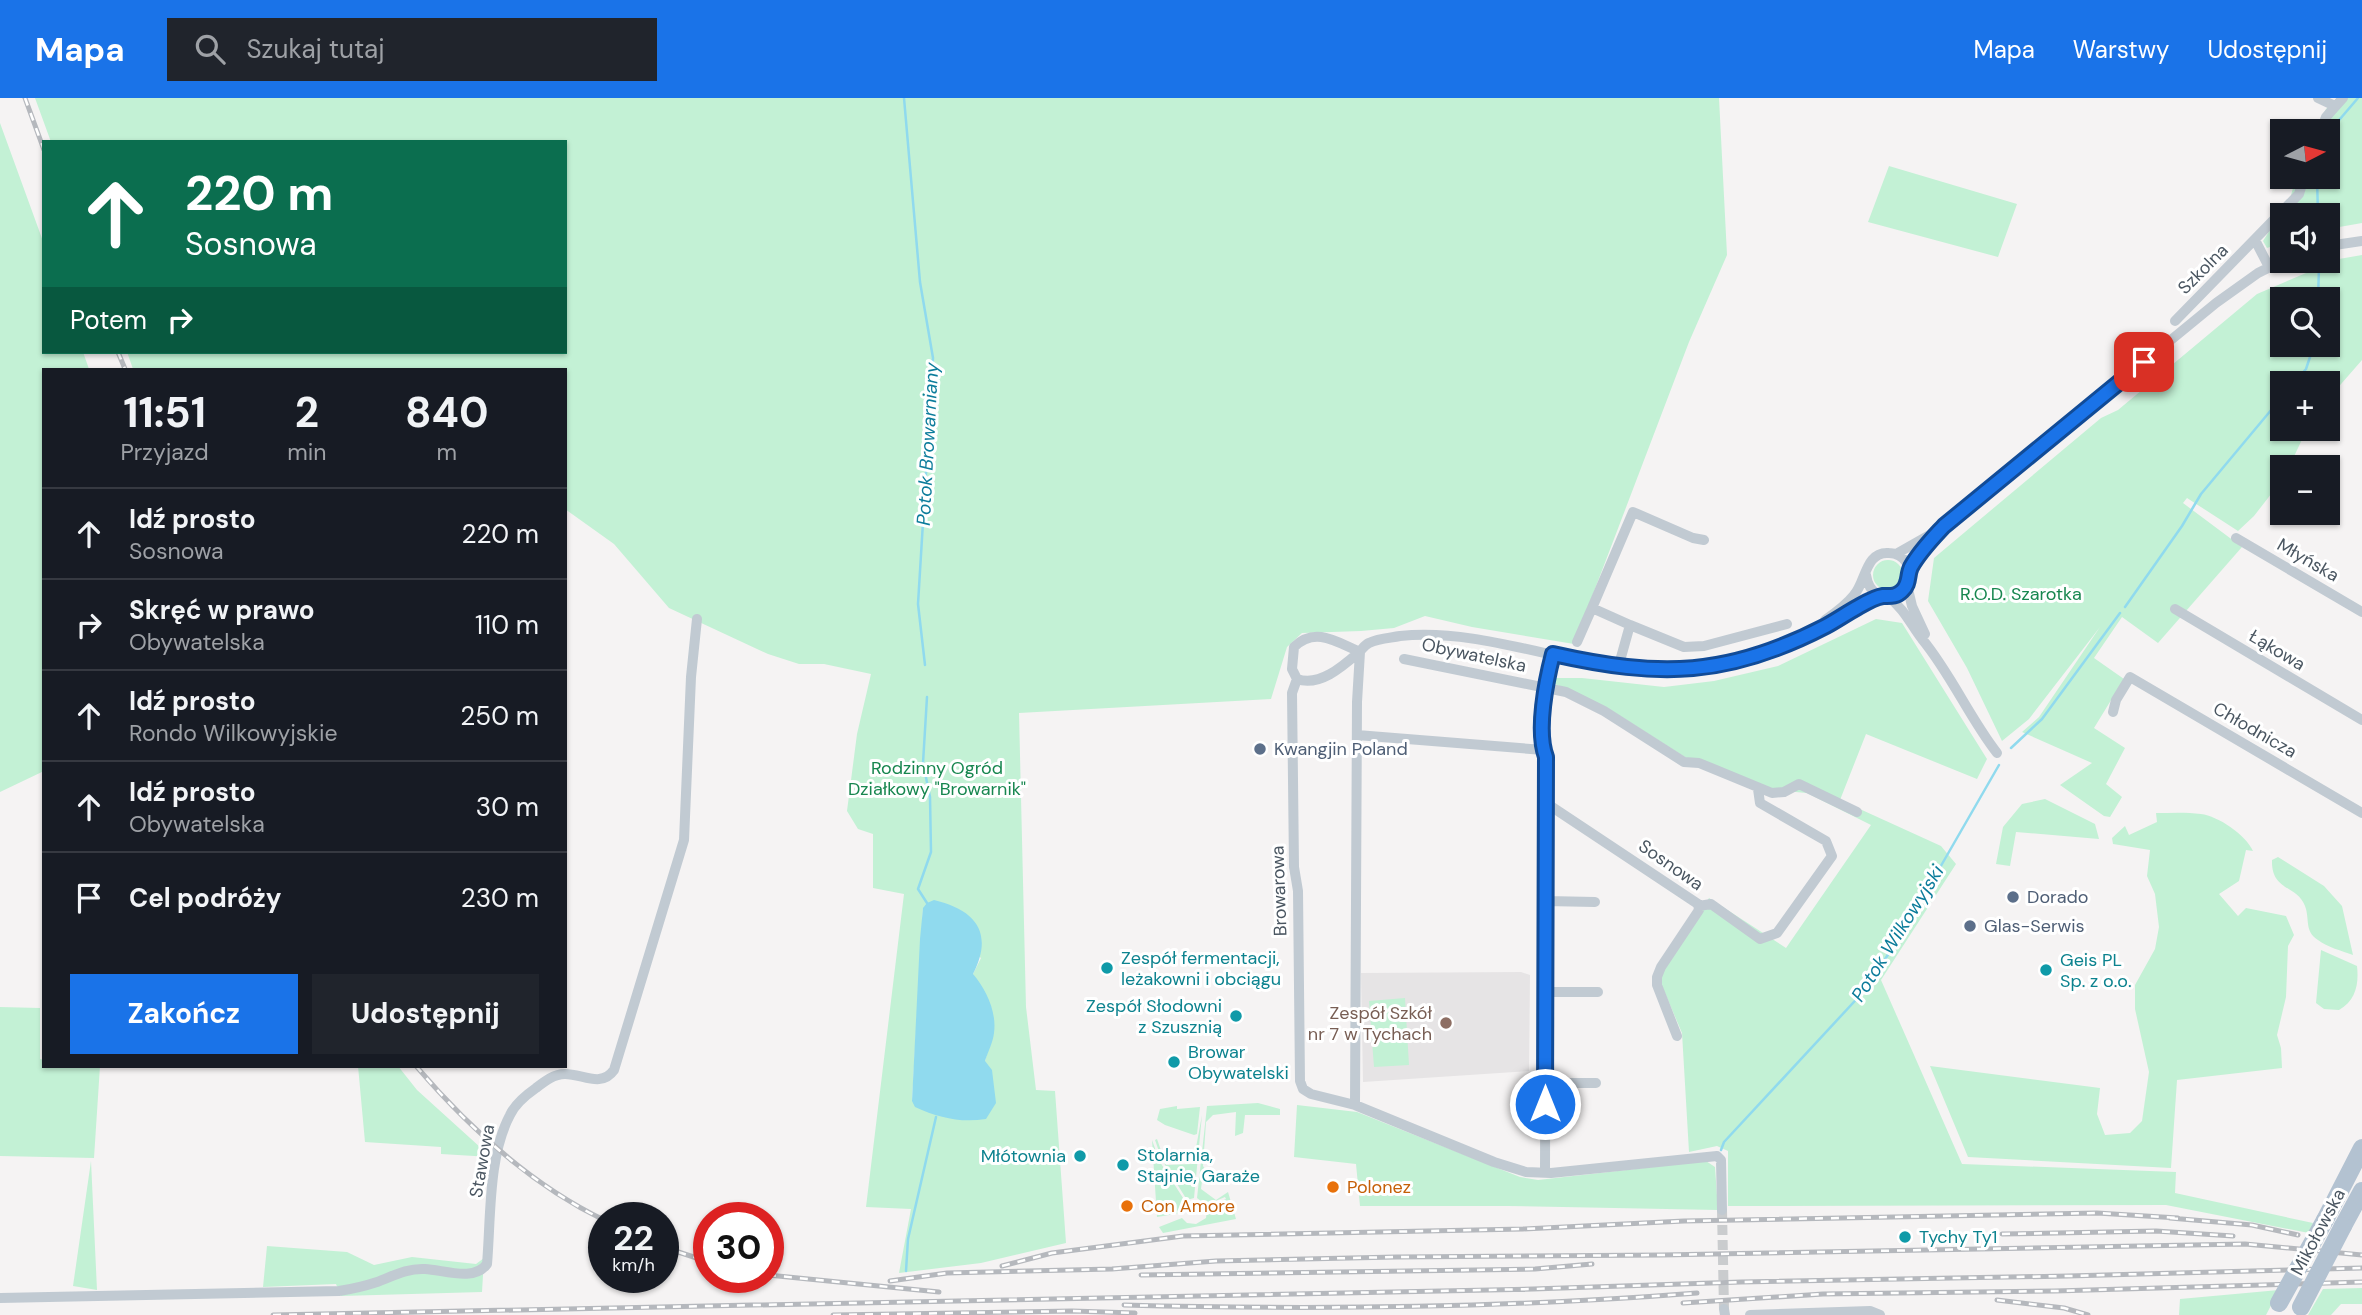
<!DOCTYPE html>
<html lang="pl">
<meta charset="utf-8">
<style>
:root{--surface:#171b24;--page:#20242c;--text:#f1f3f6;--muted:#9ea1a6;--line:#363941;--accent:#1a73e8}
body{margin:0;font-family:"DM Sans",sans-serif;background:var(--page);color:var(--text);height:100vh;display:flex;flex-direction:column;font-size:26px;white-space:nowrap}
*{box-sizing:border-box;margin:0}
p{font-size:23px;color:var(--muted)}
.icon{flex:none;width:38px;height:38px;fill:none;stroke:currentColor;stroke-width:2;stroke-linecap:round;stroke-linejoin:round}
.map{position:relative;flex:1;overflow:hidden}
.side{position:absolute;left:42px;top:270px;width:525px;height:700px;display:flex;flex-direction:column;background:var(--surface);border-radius:0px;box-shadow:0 2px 5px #0004}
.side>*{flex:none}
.banner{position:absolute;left:42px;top:42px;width:525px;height:214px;border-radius:0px;box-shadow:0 2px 5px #0004;background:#0b6e4f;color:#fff;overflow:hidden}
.needle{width:46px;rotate:84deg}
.fabs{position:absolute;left:2270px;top:21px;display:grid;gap:14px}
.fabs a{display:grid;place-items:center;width:70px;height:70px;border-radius:0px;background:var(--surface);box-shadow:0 2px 5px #0004;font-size:35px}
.speed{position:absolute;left:588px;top:1104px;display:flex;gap:14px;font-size:35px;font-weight:700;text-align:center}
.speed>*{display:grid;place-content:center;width:91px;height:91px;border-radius:50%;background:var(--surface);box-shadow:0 2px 5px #0004;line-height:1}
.speed small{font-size:18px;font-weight:400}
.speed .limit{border:10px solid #d22;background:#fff;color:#111}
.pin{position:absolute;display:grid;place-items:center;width:60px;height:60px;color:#fff;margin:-30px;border-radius:14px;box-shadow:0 4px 10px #0006}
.me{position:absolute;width:77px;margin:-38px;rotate:0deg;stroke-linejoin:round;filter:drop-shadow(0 0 5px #0008)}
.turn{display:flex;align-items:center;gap:24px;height:147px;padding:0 28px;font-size:32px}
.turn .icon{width:91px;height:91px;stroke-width:2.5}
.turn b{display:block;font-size:49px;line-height:60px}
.then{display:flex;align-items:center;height:66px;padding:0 28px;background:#0003;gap:14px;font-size:26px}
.eta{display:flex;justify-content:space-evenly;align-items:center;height:119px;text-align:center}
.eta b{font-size:42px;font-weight:700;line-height:49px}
.button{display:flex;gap:14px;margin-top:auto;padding:14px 28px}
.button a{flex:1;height:80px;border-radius:0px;background:var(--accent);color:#fff;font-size:28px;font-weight:700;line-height:80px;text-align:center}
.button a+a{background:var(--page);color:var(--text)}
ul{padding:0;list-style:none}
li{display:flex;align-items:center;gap:21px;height:91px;padding:0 28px;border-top:2px solid var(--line)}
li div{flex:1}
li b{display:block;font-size:26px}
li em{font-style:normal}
header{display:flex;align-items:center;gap:42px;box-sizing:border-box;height:98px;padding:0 35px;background:var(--accent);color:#fff}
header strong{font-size:33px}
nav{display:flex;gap:38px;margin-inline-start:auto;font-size:24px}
.search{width:490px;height:63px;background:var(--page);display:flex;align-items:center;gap:18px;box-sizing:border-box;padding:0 24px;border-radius:0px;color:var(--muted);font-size:26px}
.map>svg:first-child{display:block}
.education{fill:#e6e4e5}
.green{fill:#c3f1d5;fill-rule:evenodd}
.water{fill:#90daee}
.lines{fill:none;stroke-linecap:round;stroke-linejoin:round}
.stream{stroke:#90daee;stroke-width:2.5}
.minor-tunnel{stroke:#caccce;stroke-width:10;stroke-dasharray:10 5;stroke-linecap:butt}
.minor{stroke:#c1cad2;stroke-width:10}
.primary{stroke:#b3c2d1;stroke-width:18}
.rail-casing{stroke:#b5b8bd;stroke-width:5}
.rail{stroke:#fff;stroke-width:2.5;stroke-dasharray:8;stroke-linecap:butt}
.primary-bridge{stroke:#b3c2d1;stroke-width:18}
.route-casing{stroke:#114b97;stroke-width:18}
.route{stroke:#1a73e8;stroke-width:12}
.service-dot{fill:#5c6f8a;stroke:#fff;stroke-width:2.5}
.culture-dot{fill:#0f9aa8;stroke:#fff;stroke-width:2.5}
.education-dot{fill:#8d6e63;stroke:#fff;stroke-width:2.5}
.food-dot{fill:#e8710a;stroke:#fff;stroke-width:2.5}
.labels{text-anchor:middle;stroke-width:6;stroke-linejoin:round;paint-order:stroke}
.street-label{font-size:18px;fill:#4a5661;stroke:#fff}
.park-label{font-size:18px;fill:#17864f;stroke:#fff}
.service-label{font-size:18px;fill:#4e5e75;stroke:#fff;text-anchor:start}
.culture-label{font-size:18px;fill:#0d838f;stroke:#fff;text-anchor:start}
.education-label{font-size:18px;fill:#785e54;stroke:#fff;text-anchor:end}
.food-label{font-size:18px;fill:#c56008;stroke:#fff;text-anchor:start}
.water-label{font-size:19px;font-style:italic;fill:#0c7c9b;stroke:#fff}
</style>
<header>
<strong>Mapa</strong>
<div class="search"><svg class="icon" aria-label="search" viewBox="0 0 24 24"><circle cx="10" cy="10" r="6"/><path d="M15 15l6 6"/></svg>Szukaj tutaj</div>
<nav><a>Mapa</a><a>Warstwy</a><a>Udostępnij</a></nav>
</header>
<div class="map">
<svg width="2362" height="1217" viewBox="0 0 2362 1217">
<rect width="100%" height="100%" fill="#f5f3f3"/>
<!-- education -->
<path class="education" d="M 1521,874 L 1530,877 L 1529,973 L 1363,984 L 1361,875 Z"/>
<!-- green -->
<path class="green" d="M 35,0 L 1719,0 L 1727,157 L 1689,244 L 1574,546 L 1472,529 L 1425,518 L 1394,530 L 1361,533 L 1302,535 L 1287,549 L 1271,601 L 1019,615 L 1026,909 L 1036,992 L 1055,993 L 1066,1145 L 981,1165 L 899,1175 L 911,1111 L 866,1109 L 904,796 L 873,790 L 873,736 L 858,731 L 847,713 L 857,636 L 871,576 L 824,566 L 799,566 L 768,556 L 669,510 L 614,446 L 565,411 L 565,271 L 133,271 L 127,254 L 565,254 L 565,44 L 51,44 ZM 923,810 L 981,860 L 973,876 L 988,952 L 985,963 L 912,1003 Z
M 2337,0 L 2362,0 L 2362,125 L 2328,131 L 2328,117 L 2282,117 L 2282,145 L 2267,150 L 2263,143 L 2290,101 L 2296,79 L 2328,79 L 2328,33 L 2314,33 L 2326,11 Z
M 0,25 L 44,146 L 44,254 L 83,254 L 89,271 L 44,271 L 44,673 L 0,694 Z
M 1889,68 L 2017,106 L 1998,159 L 1868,124 Z
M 2362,157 L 2362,262 L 2328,301 L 2328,285 L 2282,285 L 2282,331 L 2307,331 L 2289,369 L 2282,369 L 2282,382 L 2254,418 L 2238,433 L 2187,400 L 2183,405 L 2242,449 L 2158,545 L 2122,519 L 2094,560 L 2124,581 L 2094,630 L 2125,650 L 2106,686 L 2122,699 L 2110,719 L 2104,718 L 2060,687 L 2092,665 L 2022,634 L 2039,619 L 2100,529 L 2029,621 L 2002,643 L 1967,570 L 1928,503 L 1934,460 L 2101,320 L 2118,312 L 2257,196 L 2339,161 ZM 2282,201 L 2328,201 L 2328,247 L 2282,247 Z
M1873 477a15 15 0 1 1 30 0a15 15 0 1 1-30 0Z
M 1876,521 L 1902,525 L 1987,661 L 1977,681 L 1866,636 L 1840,702 L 1941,748 L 1956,766 L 1881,882 L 1962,1066 L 2176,1074 L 2175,1095 L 2313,1125 L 2309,1135 L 2166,1107 L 1728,1108 L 1728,1053 L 1717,1048 L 1689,1054 L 1682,935 L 1662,888 L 1661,880 L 1665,869 L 1709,800 L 1786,850 L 1871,727 L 1807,695 L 1771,692 L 1688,661 L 1606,609 L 1555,586 L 1551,580 L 1582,580 L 1664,589 L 1714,583 L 1778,568 Z
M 2045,701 L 2095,726 L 2099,741 L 2016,734 L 2010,768 L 1996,766 L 2003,729 L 2022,706 Z
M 2156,715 C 2171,715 2186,714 2201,716 C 2218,718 2246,737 2253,753 L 2246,752 L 2239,783 L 2219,796 L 2238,818 L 2246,810 L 2286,818 L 2294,837 L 2288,848 L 2286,899 L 2277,937 L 2281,950 L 2282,970 L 2177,982 L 2171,1070 L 1968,1059 L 1930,968 L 2100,990 L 2097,1016 L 2105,1037 L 2130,1035 L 2142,1023 L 2149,974 L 2135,911 L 2135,887 L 2155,851 L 2159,829 L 2155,796 L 2147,778 L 2150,752 L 2113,746 L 2112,740 L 2125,728 L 2129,737 L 2157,724 Z
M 2278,759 L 2324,788 L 2342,808 L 2353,857 C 2342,853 2327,849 2318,842 C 2304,833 2310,821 2305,808 C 2297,787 2271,793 2272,762 Z
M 2321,852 L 2357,868 C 2359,886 2356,902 2339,912 L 2324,911 L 2316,905 Z
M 1405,900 L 1409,967 L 1374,969 L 1369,903 Z
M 0,909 L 40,910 L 40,961 L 44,962 L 44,968 L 100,968 L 94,1060 L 0,1058 Z
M 358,968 L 398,968 L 417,992 L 491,1059 L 441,1056 L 441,1049 L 365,1044 Z
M 1258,1005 L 1280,1011 L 1280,1017 L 1245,1017 L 1243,1035 L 1235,1038 L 1236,1014 L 1213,1017 L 1206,1024 L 1203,1068 L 1207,1074 L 1207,1082 L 1202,1083 L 1201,1091 L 1216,1102 L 1228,1094 L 1236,1121 L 1163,1135 L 1159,1129 L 1182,1120 L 1187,1125 L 1196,1126 L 1206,1120 L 1207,1112 L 1226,1108 L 1225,1105 L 1207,1109 L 1226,1101 L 1225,1099 L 1206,1107 L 1197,1100 L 1207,1008 Z
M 1297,1007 L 1357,1014 L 1520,1079 L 1538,1082 L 1706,1063 L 1715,1069 L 1718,1112 L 1508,1108 L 1360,1108 L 1356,1066 L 1294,1059 Z
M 1177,1008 L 1177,1011 L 1200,1009 L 1197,1036 L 1194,1037 L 1165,1027 L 1157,1022 L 1160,1011 Z
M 1202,1017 L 1194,1100 L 1187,1102 L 1162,1062 L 1155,1042 L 1157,1041 L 1166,1067 L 1193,1066 Z
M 1152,1042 L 1160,1064 L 1185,1103 L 1181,1115 L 1157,1119 Z
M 91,1063 L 97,1192 L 73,1188 Z
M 267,1148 L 347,1154 L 374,1167 L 412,1159 L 476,1166 L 484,1160 L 482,1194 L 341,1198 L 336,1186 L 263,1189 Z
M 2362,1190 L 2362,1206 L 2341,1206 L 2331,1217 L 2308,1217 L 2323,1191 Z
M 2279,1192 L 2266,1217 L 2179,1217 L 2180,1201 Z"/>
<!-- water -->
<path class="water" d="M 934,802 C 976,812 994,835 973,876 C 986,891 997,914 994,935 C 993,944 988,954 985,963 L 992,972 L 996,1005 L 986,1021 C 961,1025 939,1020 915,1009 L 912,1003 L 920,841 L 923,810 L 927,805 Z"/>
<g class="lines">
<!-- stream -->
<path class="stream" d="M 904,0 L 920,184 L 933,260 L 918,506 L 925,567
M 2328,35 L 2358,0
M 2317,79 L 2318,117
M 2318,201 L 2319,169
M 2294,285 L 2306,271 L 2314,247
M 2125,509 L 2182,428 L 2201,396 L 2282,299
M 2011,650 L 2042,621 L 2120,515
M 927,805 L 918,791 L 931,754 L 930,699 L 923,665 L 927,599
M 1721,1052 L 1724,1044 L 1865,892 L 1904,832 L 1999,667
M 906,1173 L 908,1141 L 936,1019"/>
<!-- minor-tunnel -->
<path class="minor-tunnel" d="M 1722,1112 L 1724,1211"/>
<!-- minor -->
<path class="minor" d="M 2318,0 L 2335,8
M 2321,33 L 2326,19 L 2343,0
M 2255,142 L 2269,169
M 2328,148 L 2362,143
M 2175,223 L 2299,96 L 2304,79
M 2236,440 L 2362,514
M 1896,456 L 1933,435
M 1909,473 L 1924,450 L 1944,428 L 2216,205 L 2258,175 L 2282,163
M 1907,487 L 1912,508 L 1925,536
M 1888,499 C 1904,510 1911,527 1922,541 C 1951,576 1969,619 1997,655
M 2175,511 L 2362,622
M 1825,522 C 1835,515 1846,507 1854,497 C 1866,484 1865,453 1889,455 C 1896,455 1903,459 1907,465 C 1924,495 1872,517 1866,477
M 1630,527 L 1592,510 L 1633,414 L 1693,440 L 1704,442
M 1577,544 L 1592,510
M 1360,554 C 1337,544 1315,528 1294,549 L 1292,571 L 1297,581 C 1319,589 1342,569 1358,555 C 1362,552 1364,547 1369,545 C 1379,540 1390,540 1400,538 C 1492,529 1578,575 1669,573 C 1724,572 1777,553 1826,528 C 1845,518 1862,506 1882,498
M 1404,561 L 1566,594 L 1604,613 L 1684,664 L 1699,665 L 1772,695 L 1784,694 L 1799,686 L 1857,714
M 1618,570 L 1630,527 L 1684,549 L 1704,548 L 1787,526
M 1297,581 L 1292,595 L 1294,769 L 1298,793 L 1300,983 L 1303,991 L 1311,996 L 1355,1007 L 1494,1064 L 1526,1074 L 1551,1075 L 1717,1058 L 1721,1062 L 1722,1112
M 2113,614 L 2116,602 L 2130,579 L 2362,715
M 1357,637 L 1544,652 L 1546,659 L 1546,705 L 1698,806 L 1699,812 L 1661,869 L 1657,879 L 1657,887 L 1677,938
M 1544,652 L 1545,590 L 1553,557
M 1546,803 L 1595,804
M 1699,808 L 1711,806 L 1760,841 L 1777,835 L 1832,758 L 1826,743 L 1760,705 L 1758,691
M 1545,894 L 1598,894
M 1545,985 L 1596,985
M 1355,1007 L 1357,604 L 1360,554
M 1545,1075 L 1546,705
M 0,1200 L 339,1193 C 352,1191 365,1188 377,1184 C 393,1178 407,1170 425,1171 C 444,1172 474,1184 487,1166 C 491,1120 488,1058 510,1017 C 515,1006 526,997 536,990 C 545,983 554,976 565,976 C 583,976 601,990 614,972 L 684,742 L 691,579 L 697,521
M 1724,1211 L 1725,1217
M 1750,1217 L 1870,1213 L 1880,1217"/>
<!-- primary -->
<path class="primary" d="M 2325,1122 L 2362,1050
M 2343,1128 L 2362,1093"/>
<defs>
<path id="rail" d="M 25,0 L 44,52
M 118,254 L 125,271
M 416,968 C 469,1030 530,1086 604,1122
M 2170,1120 L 2252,1127 L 2298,1137
M 2002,1136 L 2156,1133 L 2233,1138
M 663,1149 L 709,1164
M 1002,1168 L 1052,1155 L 1183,1138 L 1523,1131 L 1684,1123 L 2097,1115 L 2178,1120
M 768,1177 L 939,1194
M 1141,1177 L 1535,1171 L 1592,1166
M 890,1183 L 947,1175 L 1112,1171 L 1216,1163 L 1396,1159 L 1662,1157 L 2245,1146 L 2362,1157
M 1997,1202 L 2064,1210 L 2088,1217
M 1683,1205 L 1823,1196 L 2055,1193 L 2362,1184
M 1124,1207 C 1315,1212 1507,1210 1697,1195
M 273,1217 L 1533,1191 L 1741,1184 L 2068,1178 L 2362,1170
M 833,1217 L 1072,1213 L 1135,1215"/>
</defs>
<!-- rail casing -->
<use href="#rail" class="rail-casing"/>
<!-- rail -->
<use href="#rail" class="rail"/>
<!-- primary-bridge -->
<path class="primary-bridge" d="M 2279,1205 L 2325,1122
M 2301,1209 L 2343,1128"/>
</g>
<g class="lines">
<defs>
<path id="route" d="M 1545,1006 L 1546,659 C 1536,633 1546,583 1553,556 C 1660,580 1728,579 1826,528 C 1837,522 1847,515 1858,509 C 1865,505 1875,499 1883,498 C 1890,498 1896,499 1902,493 C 1910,486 1907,477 1911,469 C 1920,453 1932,441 1944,428 L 2144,264"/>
</defs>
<!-- route casing -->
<use href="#route" class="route-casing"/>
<!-- route -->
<use href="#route" class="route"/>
</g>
<!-- markers -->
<g class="service-dot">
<circle cx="1260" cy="651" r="7"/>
<circle cx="2013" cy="799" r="7"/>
<circle cx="1970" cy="828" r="7"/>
</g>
<g class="culture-dot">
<circle cx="1107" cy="870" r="7"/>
<circle cx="2046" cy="872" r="7"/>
<circle cx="1236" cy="918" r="7"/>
<circle cx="1174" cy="964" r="7"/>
<circle cx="1080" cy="1058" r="7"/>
<circle cx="1123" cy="1067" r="7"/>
<circle cx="1905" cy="1139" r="7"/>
</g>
<circle class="education-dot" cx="1446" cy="925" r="7"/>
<g class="food-dot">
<circle cx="1333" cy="1089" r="7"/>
<circle cx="1127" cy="1108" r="7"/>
</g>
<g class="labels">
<!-- street labels -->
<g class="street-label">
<text transform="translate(2203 171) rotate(-45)" y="6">Szkolna</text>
<text transform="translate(2308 462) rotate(30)" y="6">Młyńska</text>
<text transform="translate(2277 552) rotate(31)" y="6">Łąkowa</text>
<text transform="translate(1474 557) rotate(12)" y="6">Obywatelska</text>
<text transform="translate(2255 632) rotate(30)" y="6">Chłodnicza</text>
<text transform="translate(1671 767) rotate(35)" y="6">Sosnowa</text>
<text transform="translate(1279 793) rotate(-92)" y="6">Browarowa</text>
<text transform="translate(482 1063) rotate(-80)" y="6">Stawowa</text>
<text transform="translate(2318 1134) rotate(-62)" y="6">Mikołowska</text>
</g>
<!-- park labels -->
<g class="park-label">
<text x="2021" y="502">R.O.D. Szarotka</text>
<text x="937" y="676">Rodzinny Ogród<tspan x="937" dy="21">Działkowy "Browarnik"</tspan></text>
</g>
<!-- service labels -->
<g class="service-label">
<text x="1274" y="657">Kwangjin Poland</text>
<text x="2027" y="805">Dorado</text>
<text x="1984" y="834">Glas-Serwis</text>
</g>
<!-- culture labels -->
<g class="culture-label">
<text x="1121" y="866">Zespół fermentacji,<tspan x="1121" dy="21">leżakowni i obciągu</tspan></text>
<text x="2060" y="868">Geis PL<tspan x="2060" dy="21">Sp. z o.o.</tspan></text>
<text x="1222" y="914" text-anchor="end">Zespół Słodowni<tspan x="1222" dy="21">z Szusznią</tspan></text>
<text x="1188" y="960">Browar<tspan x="1188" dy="21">Obywatelski</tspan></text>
<text x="1137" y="1063">Stolarnia,<tspan x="1137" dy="21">Stajnie, Garaże</tspan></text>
<text x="1066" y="1064" text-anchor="end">Młótownia</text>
<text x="1919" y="1145">Tychy Ty1</text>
</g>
<!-- education labels -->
<g class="education-label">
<text x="1432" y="921">Zespół Szkół<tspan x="1432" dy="21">nr 7 w Tychach</tspan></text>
</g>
<!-- food labels -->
<g class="food-label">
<text x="1347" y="1095">Polonez</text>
<text x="1141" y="1114">Con Amore</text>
</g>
<!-- water labels -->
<g class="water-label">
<text transform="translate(927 346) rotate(-87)" y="7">Potok Browarniany</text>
<text transform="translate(1897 835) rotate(-58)" y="7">Potok Wilkowyjski</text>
</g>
</g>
</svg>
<div class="fabs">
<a><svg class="needle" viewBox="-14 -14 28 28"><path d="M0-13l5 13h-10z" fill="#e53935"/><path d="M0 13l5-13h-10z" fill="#9ea1a6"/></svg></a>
<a><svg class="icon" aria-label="sound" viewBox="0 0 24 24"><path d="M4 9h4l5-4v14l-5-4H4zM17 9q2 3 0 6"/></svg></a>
<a><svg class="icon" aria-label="search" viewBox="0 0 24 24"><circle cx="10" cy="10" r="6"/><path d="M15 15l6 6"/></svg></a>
<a>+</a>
<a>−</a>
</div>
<div class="speed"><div>22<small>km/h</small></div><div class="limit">30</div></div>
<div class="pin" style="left:2144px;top:264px;background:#d93025"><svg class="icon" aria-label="arrive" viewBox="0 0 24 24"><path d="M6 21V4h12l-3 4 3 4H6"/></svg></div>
<svg class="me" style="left:1545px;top:1006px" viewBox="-20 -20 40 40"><circle r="17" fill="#1a73e8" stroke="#fff" stroke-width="3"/><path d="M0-11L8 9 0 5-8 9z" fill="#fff"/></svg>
<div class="banner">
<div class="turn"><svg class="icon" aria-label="ahead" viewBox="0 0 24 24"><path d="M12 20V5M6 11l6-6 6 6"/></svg><div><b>220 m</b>Sosnowa</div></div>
<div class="then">Potem<svg class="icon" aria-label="right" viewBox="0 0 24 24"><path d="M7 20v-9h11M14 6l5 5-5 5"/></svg></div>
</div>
<section class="side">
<div class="eta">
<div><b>11:51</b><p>Przyjazd</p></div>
<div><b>2</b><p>min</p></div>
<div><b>840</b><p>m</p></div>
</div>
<ul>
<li><svg class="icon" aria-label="ahead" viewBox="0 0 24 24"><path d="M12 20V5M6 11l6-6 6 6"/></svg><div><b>Idź prosto</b><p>Sosnowa</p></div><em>220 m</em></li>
<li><svg class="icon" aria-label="right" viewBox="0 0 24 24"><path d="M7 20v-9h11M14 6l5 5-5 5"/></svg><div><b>Skręć w prawo</b><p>Obywatelska</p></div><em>110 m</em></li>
<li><svg class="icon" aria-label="ahead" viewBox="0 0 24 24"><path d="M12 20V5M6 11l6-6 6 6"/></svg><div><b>Idź prosto</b><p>Rondo Wilkowyjskie</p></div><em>250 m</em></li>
<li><svg class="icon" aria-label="ahead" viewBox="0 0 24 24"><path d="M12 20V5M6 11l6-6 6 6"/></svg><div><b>Idź prosto</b><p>Obywatelska</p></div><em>30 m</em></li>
<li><svg class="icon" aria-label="arrive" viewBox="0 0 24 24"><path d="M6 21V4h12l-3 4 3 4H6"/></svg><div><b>Cel podróży</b></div><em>230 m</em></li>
</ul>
<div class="button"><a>Zakończ</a><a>Udostępnij</a></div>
</section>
</div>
